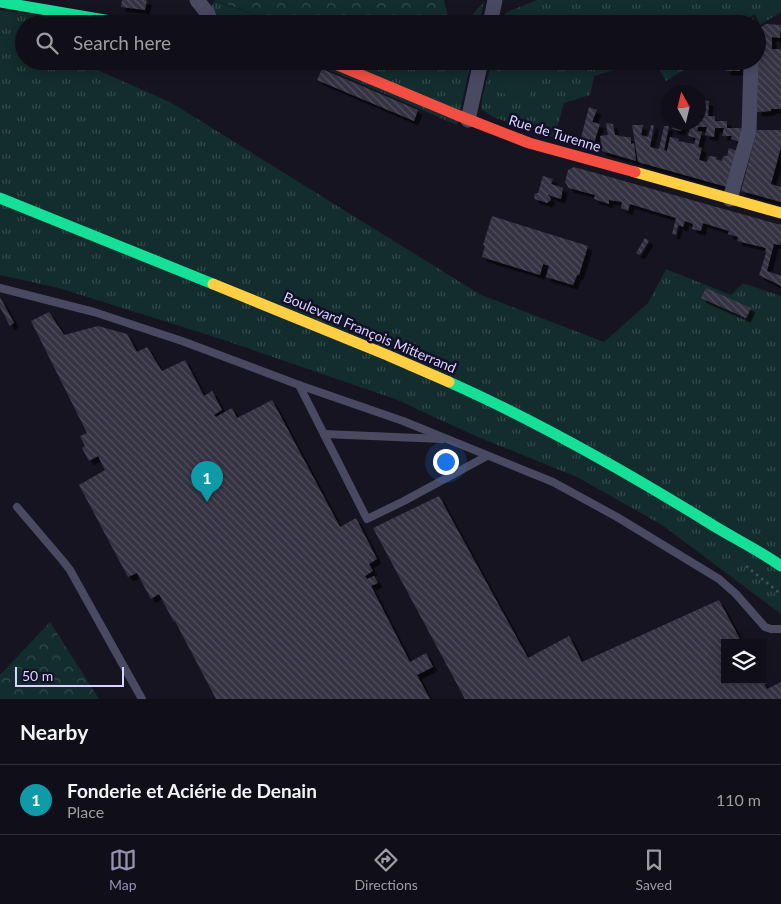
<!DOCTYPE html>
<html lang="en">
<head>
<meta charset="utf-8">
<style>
	:root { --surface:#100f19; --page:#1e1d26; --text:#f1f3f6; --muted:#9c9ca2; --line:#302f38; --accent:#9591b1 }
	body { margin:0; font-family:Lato,sans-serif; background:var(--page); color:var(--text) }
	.controls { position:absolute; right:15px; bottom:15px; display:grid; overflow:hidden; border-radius:0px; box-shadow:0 2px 12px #0003 }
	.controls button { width:45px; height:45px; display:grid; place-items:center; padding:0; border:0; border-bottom:1px solid var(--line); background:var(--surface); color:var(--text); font:25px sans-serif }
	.compass { position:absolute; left:661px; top:85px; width:45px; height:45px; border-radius:50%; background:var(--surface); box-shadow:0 2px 12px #0003; rotate:352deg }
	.scale { position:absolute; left:15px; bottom:12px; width:109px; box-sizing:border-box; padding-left:5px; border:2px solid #d9d4ff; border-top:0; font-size:14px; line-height:18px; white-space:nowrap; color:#d9d4ff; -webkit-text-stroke:4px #130f26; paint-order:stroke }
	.you { position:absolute; left:445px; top:461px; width:18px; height:18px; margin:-12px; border:4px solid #fff; border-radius:50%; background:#1a73e8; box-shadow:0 0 0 8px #1a73e833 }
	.badge { display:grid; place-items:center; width:32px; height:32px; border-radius:50%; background:var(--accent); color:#fff; font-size:16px; font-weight:700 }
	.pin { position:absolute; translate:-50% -41px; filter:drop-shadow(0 1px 2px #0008) }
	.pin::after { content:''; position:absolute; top:26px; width:18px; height:15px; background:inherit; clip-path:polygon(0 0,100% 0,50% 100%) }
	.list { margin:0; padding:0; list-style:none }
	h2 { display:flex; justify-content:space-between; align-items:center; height:65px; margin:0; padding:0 20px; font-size:21px }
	h2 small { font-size:16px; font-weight:400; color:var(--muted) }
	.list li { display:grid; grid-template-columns:32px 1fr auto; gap:15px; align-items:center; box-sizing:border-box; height:70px; padding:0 20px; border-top:1px solid var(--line) }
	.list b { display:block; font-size:19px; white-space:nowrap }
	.list p { margin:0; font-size:16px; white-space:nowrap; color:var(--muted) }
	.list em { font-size:16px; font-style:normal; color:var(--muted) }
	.icon { flex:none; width:28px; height:28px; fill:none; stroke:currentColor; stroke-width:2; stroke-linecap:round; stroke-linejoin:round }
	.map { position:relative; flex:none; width:781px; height:699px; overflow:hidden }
	.search { position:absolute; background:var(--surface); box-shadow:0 2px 12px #0003; left:15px; right:15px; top:15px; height:55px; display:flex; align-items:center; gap:12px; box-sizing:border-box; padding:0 18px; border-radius:28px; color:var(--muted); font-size:19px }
	.sheet { height:135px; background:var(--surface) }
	nav { display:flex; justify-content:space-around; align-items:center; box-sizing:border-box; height:70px; border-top:1px solid var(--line); background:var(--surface); font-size:14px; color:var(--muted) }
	nav a { display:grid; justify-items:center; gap:2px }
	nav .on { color:var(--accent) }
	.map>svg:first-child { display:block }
	.grass { fill:url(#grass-tufts) }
	.forest { fill:url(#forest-crowns) }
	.pitch { fill:#132c2d }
	.building { fill:url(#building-back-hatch); filter:url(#shadow) }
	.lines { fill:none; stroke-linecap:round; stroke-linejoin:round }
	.path { stroke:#44505f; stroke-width:2.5; stroke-dasharray:2.5 4; stroke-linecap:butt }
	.lane { stroke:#4a4962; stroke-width:8 }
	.street { stroke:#4a4962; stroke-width:15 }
	.fast { stroke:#16e098; stroke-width:11 }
	.slow { stroke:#ffcf43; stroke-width:11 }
	.jam { stroke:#f24e42; stroke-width:11 }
	.labels { text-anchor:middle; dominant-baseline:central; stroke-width:5; stroke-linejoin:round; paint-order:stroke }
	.street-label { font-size:14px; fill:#d9d4ff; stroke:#130f26 }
</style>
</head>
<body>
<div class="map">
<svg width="781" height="699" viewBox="0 0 781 699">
	<defs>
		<pattern id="grass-tufts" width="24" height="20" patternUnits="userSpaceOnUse" patternTransform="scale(1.25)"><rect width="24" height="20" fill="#132c2d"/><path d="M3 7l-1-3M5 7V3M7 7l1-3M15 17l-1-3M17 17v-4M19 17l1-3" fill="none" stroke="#354a4c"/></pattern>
		<pattern id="forest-crowns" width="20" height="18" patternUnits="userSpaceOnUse" patternTransform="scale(1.25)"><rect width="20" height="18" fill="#132c2d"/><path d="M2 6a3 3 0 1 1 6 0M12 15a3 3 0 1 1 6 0" fill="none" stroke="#354a4c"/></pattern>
		<pattern id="building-back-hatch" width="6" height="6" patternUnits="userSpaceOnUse" patternTransform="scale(1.25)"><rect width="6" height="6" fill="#343243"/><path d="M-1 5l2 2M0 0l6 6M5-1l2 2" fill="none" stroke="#514f5f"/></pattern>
		<filter id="shadow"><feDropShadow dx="4.5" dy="4.5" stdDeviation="0" flood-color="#0009"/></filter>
	</defs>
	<rect width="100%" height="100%" fill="#161421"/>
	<g class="grass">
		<polygon points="537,0 781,0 781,12 760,25 755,14 738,24 502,24 505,13"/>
		<polygon points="214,1 284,24 202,24"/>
		<polygon points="484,1 479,24 465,24"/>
		<polygon points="0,10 43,16 43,24 24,24 24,61 77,61 170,102 481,295 604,342 648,303 666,269 731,295 743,283 781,296 781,614 662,525 577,477 478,437 395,399 221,339 59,288 0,275"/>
		<polygon points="306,61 429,61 434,62 435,61 471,61 457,125 311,62"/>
		<polygon points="492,61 642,61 594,76 590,95 564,103 554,138 493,117 481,109 482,98"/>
		<polygon points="654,61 699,61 666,81"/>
	</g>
	<g class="forest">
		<polygon points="213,0 444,0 450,24 284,24"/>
		<polygon points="50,622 99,699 0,699 0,675"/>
	</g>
	<polygon class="pitch" points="503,61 538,61 529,99 497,92"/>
	<g class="building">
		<polygon points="122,0 147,0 145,10 121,7"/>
		<polygon points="753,18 756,24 744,24"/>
		<polygon points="766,24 781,25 780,38 772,37 772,49 781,49 781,109 771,109 771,111 757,112 758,29"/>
		<polygon points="726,61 741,61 740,71 726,71"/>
		<polygon points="322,69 418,110 414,121 317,80"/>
		<polygon points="698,100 709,101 708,116 715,116 715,121 727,121 727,128 744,128 740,142 731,139 732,136 722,136 724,128 715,128 714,137 705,135 707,127 698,127 697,131 702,132 698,147 702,148 699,160 707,162 709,156 717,157 716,159 722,161 723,156 727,156 729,148 737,151 727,187 638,162 632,125 643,125 641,135 648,137 651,125 654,125 650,147 659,149 664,126 669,126 664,150 667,151 670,137 679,139 678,141 694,144 696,138 688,136 690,127 682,126 681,131 672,129 673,126 677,126 677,122 698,122"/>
		<polygon points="589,107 597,110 592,122 600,124 592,149 579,145"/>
		<polygon points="606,123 613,124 615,135 625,137 631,137 631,144 634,143 636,161 602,151 600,136 608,135"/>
		<polygon points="757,130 781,130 781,147 771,184 781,187 781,202 741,191"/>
		<polygon points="574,167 781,225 781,245 774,244 767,271 781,276 781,286 759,275 766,253 765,252 766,248 737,241 738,237 728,234 729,231 703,223 701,231 692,229 693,224 685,221 683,227 678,225 676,235 672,234 676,218 630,204 628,211 621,208 622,202 609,200 609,204 594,199 595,195 569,188 565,182 568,170"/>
		<polygon points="543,176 553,179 551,184 563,188 561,199 548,195 548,196 550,197 551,200 547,203 535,199 534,195 536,193 538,193"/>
		<polygon points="492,216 588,246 579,275 577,275 573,285 546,277 549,266 543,264 540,275 482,257 485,246 483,245"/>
		<polygon points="645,238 649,241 640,255 636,253"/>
		<polygon points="706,288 751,308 746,318 701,298"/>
		<polygon points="0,297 14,323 10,326 0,307"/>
		<polygon points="49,312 64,335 98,326 127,334 137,352 147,347 162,371 185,360 204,396 212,391 222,410 214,415 216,417 232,408 237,418 272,400 340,527 356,518 377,559 369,564 373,571 365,576 367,579 374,576 378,583 371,586 410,662 426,653 433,667 417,675 430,699 216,699 175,621 174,622 159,594 151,599 137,573 128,577 79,485 105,470 98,456 89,461 82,448 85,446 80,436 87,433 31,321"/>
		<polygon points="439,496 528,658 569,636 582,662 719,600 742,643 725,643 725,680 762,680 767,689 781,682 781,699 465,699 373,528"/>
	</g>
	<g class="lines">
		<polyline class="path" points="746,566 781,594"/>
		<g class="lane">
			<polyline points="0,288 94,312 182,341 299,385 403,421 553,482 617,517 719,579 736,594 765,627 771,629 781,629"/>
			<polyline points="299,385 367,519 404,501 487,456"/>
			<polyline points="324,434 442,439"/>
			<polyline points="17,507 63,561 70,570 142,699"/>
		</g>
		<g class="street">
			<polyline points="197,0 208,14 211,24"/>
			<polyline points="490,24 495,0"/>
			<polyline points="468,120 481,61"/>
			<polyline points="730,199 749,131 751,61"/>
		</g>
		<g class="fast">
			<polyline points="0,2 128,24"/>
			<polyline points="0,198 213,284"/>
			<path d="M449,382C539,422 623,470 706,521C731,537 757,549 781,566"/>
		</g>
		<g class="slow">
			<polyline points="635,172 781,213"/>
			<polyline points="213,284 387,355 449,382"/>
		</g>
		<polyline class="jam" points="328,61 457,115 529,143 635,172"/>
	</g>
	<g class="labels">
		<g class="street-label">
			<text transform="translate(555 133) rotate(17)">Rue de Turenne</text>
			<text transform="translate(370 332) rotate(23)">Boulevard François Mitterrand</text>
		</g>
	</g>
</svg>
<div class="controls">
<button><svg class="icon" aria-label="layers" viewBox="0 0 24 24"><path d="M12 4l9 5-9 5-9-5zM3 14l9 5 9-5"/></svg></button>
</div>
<svg class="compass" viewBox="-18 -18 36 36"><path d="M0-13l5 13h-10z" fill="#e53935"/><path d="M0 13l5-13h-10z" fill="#9c9ca2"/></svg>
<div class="scale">50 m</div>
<div class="you"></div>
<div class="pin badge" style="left:207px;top:502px;background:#0f9aa8">1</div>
<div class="search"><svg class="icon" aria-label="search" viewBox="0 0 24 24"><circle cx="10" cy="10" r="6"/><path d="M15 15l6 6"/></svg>Search here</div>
</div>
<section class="sheet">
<h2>Nearby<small></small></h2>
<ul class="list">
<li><span class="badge" style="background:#0f9aa8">1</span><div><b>Fonderie et Aciérie de Denain</b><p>Place</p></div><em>110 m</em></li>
</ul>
</section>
<nav>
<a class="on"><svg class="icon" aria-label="map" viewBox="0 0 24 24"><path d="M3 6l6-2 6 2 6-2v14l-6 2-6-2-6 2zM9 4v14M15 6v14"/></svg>Map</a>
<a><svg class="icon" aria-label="directions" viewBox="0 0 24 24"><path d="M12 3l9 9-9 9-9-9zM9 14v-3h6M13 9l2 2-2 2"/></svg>Directions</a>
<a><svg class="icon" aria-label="saved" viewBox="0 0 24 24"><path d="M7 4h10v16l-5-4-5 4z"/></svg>Saved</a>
</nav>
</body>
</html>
